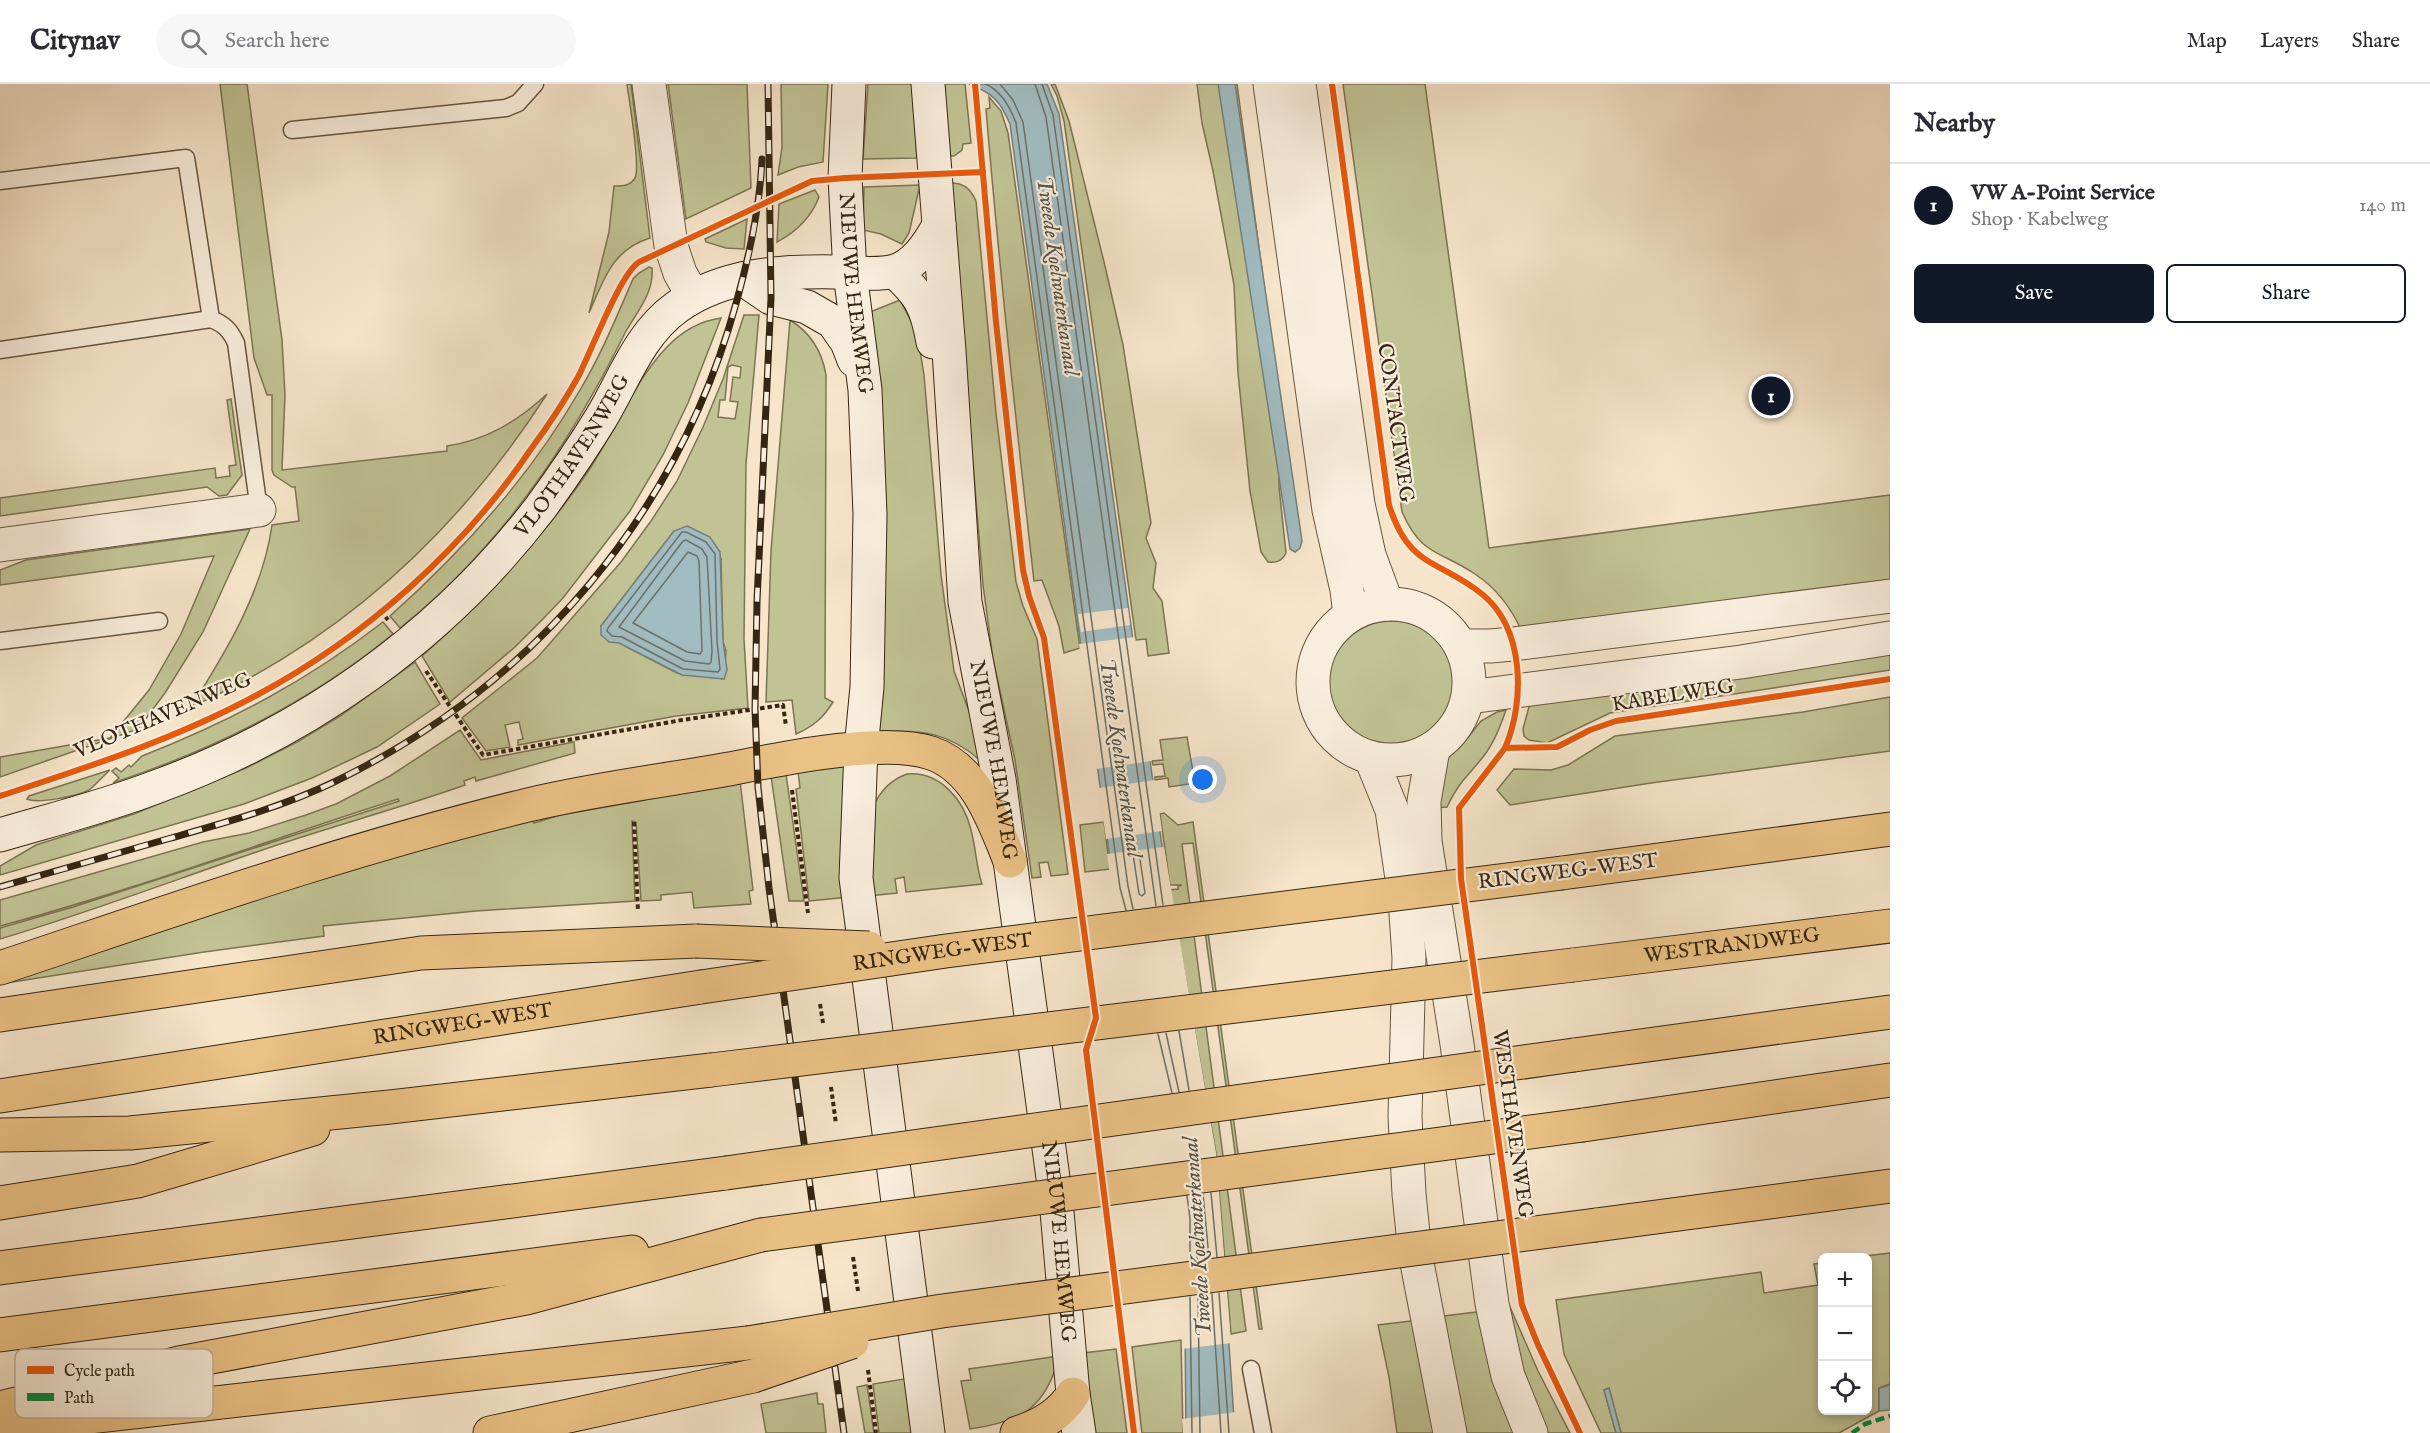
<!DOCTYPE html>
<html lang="en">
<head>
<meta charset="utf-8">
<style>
	:root { --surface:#fff; --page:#f7f7f7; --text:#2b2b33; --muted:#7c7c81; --line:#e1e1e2; --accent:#111827 }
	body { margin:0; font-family:"IM FELL English",serif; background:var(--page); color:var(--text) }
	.controls { position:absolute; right:18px; bottom:18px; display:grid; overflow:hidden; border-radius:9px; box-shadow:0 3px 9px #0003 }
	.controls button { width:54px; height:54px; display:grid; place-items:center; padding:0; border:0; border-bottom:2px solid var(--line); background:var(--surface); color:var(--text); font:30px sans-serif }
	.you { position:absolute; left:1203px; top:696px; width:21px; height:21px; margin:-15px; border:4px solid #fff; border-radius:50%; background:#1a73e8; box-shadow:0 0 0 9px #1a73e833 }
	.badge { display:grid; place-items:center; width:39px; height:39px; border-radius:50%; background:var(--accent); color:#fff; font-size:20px; font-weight:700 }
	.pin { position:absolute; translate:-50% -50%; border:3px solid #fff; box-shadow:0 2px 6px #0006 }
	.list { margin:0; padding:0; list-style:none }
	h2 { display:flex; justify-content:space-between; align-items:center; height:78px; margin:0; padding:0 24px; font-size:26px }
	h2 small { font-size:20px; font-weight:400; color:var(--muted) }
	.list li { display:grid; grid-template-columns:39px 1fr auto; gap:18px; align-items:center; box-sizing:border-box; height:84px; padding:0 24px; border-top:2px solid var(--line) }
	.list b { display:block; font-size:22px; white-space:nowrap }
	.list p { margin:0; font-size:20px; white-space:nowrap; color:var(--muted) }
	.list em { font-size:20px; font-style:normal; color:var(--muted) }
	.actions { display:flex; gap:12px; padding:18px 24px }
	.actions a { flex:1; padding:14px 0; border:2px solid var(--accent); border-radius:9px; text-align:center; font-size:21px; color:var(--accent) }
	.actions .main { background:var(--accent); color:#fff }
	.icon { flex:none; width:33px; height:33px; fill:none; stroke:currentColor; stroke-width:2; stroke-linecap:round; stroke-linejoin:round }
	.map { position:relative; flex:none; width:1890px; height:1349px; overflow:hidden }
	header { display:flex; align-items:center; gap:36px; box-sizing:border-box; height:84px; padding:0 30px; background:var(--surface); border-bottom:2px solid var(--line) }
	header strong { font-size:28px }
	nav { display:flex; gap:33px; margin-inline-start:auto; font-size:21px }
	.search { width:420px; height:54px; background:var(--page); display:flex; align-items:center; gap:15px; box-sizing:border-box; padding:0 21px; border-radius:33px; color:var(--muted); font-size:22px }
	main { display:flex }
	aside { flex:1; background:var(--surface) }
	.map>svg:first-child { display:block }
	.green { fill:#c1c394; stroke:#7c7452; stroke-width:1.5; fill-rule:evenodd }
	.water { fill:#a1bcc1; stroke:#76807b; stroke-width:1.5 }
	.pier { fill:#f6e5ca }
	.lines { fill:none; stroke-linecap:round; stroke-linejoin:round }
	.shore { stroke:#6c7169; stroke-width:1.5 }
	.service-casing { stroke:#66563f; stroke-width:19 }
	.minor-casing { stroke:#66563f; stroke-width:35 }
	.tertiary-casing { stroke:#66563f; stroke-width:35 }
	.secondary-casing { stroke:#362611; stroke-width:35 }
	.motorway-casing { stroke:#362611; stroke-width:35 }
	.path { stroke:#362611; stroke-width:4; stroke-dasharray:4.5 3; stroke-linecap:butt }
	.service { stroke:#f9eedd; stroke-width:16 }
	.minor { stroke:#f9eedd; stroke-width:33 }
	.tertiary { stroke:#f9eedd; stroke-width:33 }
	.secondary { stroke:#f9eedd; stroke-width:33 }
	.motorway { stroke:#ebc285; stroke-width:33 }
	.rail-casing { stroke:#362611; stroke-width:7 }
	.rail { stroke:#f9eedd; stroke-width:4.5; stroke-dasharray:14; stroke-linecap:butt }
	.motorway-bridge-casing { stroke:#362611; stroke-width:35; stroke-linecap:butt }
	.motorway-bridge { stroke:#ebc285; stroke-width:33 }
	.quiet { stroke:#00873e; stroke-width:4.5; stroke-dasharray:9 4.5; stroke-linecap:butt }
	.cycleway-casing { stroke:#f9eedd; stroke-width:10 }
	.cycleway { stroke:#e8590c; stroke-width:6 }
	.labels { text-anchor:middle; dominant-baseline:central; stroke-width:4.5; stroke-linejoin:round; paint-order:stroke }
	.street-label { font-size:21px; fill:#362611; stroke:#f9eedd }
	.water-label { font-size:22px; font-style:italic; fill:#565346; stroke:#f9eedd }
	.key { fill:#f9eedd; stroke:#beb2a0; stroke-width:1.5 }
	.key-label { font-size:16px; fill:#362611 }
</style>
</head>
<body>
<header>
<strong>Citynav</strong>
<div class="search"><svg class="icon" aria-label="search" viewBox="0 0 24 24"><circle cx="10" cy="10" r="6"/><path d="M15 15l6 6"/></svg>Search here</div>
<nav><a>Map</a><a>Layers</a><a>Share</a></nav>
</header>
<main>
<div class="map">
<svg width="1890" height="1349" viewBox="0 0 1890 1349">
	<rect width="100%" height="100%" fill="#f6e5ca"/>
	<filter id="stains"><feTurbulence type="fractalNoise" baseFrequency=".00333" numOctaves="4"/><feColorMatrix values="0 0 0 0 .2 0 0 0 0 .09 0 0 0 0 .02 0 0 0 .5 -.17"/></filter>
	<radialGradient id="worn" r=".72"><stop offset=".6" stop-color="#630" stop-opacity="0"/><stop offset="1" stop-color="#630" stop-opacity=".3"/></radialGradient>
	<g class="green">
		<path d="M220,0H247L282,256L285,311L282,386L447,367V362C487,356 518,337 547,310C458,448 342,556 191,623C226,568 263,507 272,441L299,437L295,403H292L274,391L272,386V311H267L254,274Z"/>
		<path d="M627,0H631L650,154C612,166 604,195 589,229L609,148L614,102C623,102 630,102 635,94C641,83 629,16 627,0Z"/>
		<polygon points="668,0 747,0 751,104 686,135"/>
		<polygon points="781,0 828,0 823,78 798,83 778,91 782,63"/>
		<polygon points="868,0 912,0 917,74 863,75"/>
		<polygon points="940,0 965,0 971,59 963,60 962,66 954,72 946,72"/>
		<polygon points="1051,0 1055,0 1069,37 1105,182 1123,261 1151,439 1146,454 1156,479 1153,504 1162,517 1169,569 1148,572 1146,555 1136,556 1064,37 1057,12"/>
		<path d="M1197,0H1237L1278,305L1279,403L1286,469C1282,477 1277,479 1268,478L1261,468L1250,407L1238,289L1234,201L1213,87L1202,39Z"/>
		<path d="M1343,0H1425L1489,464L1890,411V503L1522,548C1512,525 1496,504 1475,490C1440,466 1422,473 1402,428Z"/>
		<path d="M989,13L1001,27L1008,49L1080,564L1064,569L1059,542L1042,496L1034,497C1016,339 999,182 986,25L990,24Z"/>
		<path d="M950,99C964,99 970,104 976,117L996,329L1016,498L1023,522L1037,555L1068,790L1051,792L1048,778L1039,779L1041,793L1032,794L1015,676L993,575L983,501Z"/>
		<polygon points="920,101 909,149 902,160 881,150 863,146 864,103"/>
		<path d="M815,106L819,113C811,134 796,148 777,158L779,120Z"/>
		<polygon points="747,135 744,165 726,164 706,158 705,155"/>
		<path d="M649,183L652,184C654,210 637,227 625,249C569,362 499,465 400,544L390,532C464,466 530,393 580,306C601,271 617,232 633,195L639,189Z"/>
		<path d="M900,216L917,249L924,291L941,491L954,587L985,670L981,677C950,649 921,645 881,648L878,645L865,230Z"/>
		<path d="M744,231H759L746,380L744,555L748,624L676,632L518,661V656L523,655L519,638L505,641L510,663L486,667L462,634L537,574L621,478L651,437L677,397L703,343L723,295ZM732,281L741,283L740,294L733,293L730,317L738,318L735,335L718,333L720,316H725L728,283ZM674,447C699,451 713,447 721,475L723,557L726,567L724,595L677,589L627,563L601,542Z"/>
		<path d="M721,234L688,319L663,371L630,427L563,514L543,535L515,563L450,618L422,572C486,515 543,455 591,383C616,344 634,298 666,264C681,248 699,237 721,234Z"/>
		<path d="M790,236C811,249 822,267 826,291L825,614L833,618C823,634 814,642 796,650L792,616L766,618L771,467Z"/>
		<polygon points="231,315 242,391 227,411 219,412 207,403 0,432 0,414 215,384 216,394 230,392 229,382 236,381 227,316"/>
		<polygon points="250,445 203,548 165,609 138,645 0,693 0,673 110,654 149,606 181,550 214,472 0,501 0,486 26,476"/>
		<circle cx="1392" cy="601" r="64"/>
		<path d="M383,538L393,550C310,618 215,665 113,699L119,694L112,687L116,684L121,688L129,681L131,683L142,672C231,637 307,597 383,538Z"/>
		<polygon points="1890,564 1890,586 1610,629 1547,659 1529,656 1524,652 1523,645 1530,619"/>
		<polygon points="415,578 440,620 377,663 312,694 244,720 0,791 0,782 36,761 134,730 246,684 297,658 340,632"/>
		<polygon points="1890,613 1890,667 1651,699 1510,721 1497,706 1514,685 1551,686 1568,681 1615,652 1803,628"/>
		<path d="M1506,626C1500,643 1494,659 1483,673C1467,693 1458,699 1447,723L1434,724L1445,676L1461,662L1481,637L1497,628Z"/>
		<path d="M460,646L481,676L574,658L575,669L476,697L475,693L464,697L465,701C403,723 340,740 277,761C185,792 94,827 0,855V844L73,823L399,717L398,715C266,757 134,806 0,842V816L203,758L249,749L306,731L336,720L390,692Z"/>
		<polygon points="1187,653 1195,699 1169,703 1168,694 1155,696 1155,693 1165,692 1163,680 1153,681 1152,677 1163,676 1160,656"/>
		<polygon points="844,681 850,813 809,817 796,705 800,704 798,688"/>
		<path d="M110,686C103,692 96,701 89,706C78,712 38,720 27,715L29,712Z"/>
		<polygon points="786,690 804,817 789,817 771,692"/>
		<path d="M907,690C940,687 964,716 971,746C976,764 976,782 982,800L906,808L904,793L895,795L897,809L869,812L873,723C880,707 890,696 907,690Z"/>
		<polygon points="740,697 753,806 749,807 751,820 694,824 692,808 661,811 661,816 641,817 636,738 632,737 635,817 476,827 323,842 324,852 204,868 0,900 0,898 285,802 532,734 534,739 560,731 645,716 654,710"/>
		<polygon points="1164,729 1178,741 1193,738 1262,1245 1259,1245 1193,759 1182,760 1246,1247 1231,1250 1216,1069 1170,806 1178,805 1178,802 1182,801 1170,801 1160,730"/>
		<polygon points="1104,738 1110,785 1085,788 1080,741"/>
		<polygon points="1890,1169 1890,1300 1879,1304 1879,1327 1839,1349 1621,1349 1609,1304 1604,1306 1616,1349 1601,1349 1564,1270 1556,1216 1761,1188 1764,1209 1818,1201 1814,1180 1822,1179 1822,1326 1868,1326 1868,1174 1857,1173"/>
		<polygon points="1510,1223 1538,1287 1570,1349 1541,1349 1501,1224"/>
		<polygon points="1484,1227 1520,1349 1467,1349 1436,1233"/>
		<polygon points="1419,1236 1434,1349 1397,1349 1389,1293 1378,1241"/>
		<polygon points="1181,1256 1183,1349 1142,1349 1132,1263"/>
		<polygon points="1116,1265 1127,1349 1092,1349 1083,1269"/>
		<path d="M1059,1272C1046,1325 1020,1338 970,1345L961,1297L971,1296L969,1285Z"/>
		<polygon points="910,1294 917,1349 879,1349 873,1300"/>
		<polygon points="867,1301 874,1349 865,1349 857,1303"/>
		<polygon points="817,1309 818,1320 823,1320 826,1349 766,1349 761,1320"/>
	</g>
	<g class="water">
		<path d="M969,0H1047L1059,30L1226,1217L1235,1349H1186L1184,1135L1164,998L1114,805L1010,40C1000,16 992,9 969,0Z"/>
		<polygon points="1218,0 1235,0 1302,457 1300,464 1295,468 1290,465 1289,458"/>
		<polygon points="687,442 710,453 720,468 723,557 727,586 724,595 682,591 619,559 609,558 601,551 601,542 674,447"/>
		<polygon points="1890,1301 1890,1326 1879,1327 1879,1304"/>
		<polygon points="1609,1304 1621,1349 1616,1349 1604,1306"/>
	</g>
	<g class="pier">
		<polygon points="1128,524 1130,541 1081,548 1078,530"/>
		<polygon points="1135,553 1152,677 1096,685 1079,560"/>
		<polygon points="1155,696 1162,747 1106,755 1099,704"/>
		<polygon points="1164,763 1216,1069 1231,1259 1182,1265 1181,1135 1173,1075 1161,999 1112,806 1107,770"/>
		<polygon points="1236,1328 1238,1349 1183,1349 1182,1335"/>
	</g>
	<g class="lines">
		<g class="shore">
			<path d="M985,0C1001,6 1010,23 1016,39L1120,804L1126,826"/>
			<polyline points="1000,0 1013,16 1023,38 1128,802 1133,825"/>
			<polyline points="1035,0 1046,33 1156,822"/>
			<polyline points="1042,0 1053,31 1163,821"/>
			<polygon points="682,448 686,448 706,458 715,470 717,557 720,585 718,588 683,585 622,553 612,552 607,547 608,544"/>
			<polygon points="686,456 702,465 707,473 712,567 711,578 709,580 685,577 619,543 683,457"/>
			<polygon points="688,468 697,472 699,477 702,567 700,570 687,568 633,539"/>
			<polygon points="1136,767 1139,769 1145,809 1142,812 1139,810 1133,770"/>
			<polyline points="1179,947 1189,1006"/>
			<polyline points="1166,949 1179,1008"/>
			<polyline points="1158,950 1172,1009"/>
			<polyline points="1211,1109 1217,1173"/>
			<polyline points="1203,1110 1209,1174"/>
			<polyline points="1194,1111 1197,1134 1197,1175"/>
			<polyline points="1187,1112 1190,1134 1190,1176"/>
			<polyline points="1219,1209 1229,1349"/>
			<polyline points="1212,1210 1221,1349"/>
			<polyline points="1198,1212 1200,1349"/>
			<polyline points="1190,1213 1192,1349"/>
		</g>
		<defs>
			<g id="service">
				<polyline points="292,46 506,24 518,19 535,0"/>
				<polyline points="0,97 186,74 211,235"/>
				<path d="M0,266L211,235C224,240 230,246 236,259L259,426"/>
				<polyline points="0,557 159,537"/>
				<polyline points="1251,1285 1263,1349"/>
			</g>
			<g id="minor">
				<polyline points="649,0 671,162 680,189 693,212"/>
				<polyline points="0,461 259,426"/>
			</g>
			<g id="tertiary">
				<polyline points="1270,0 1329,426 1347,506 1350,531"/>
				<polyline points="1299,0 1358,420 1369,471 1387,520"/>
				<circle cx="1391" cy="598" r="78"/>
				<polyline points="1461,562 1490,562 1513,560 1890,512"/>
				<polyline points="1469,613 1741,578 1890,554"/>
				<polyline points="1433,665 1424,717 1425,757 1457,960 1492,1220 1508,1292 1531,1349"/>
				<polyline points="1371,674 1392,726 1405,815 1409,874 1405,1033 1409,1110 1415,1169 1450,1349"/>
			</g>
			<g id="secondary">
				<path id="s1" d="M849,0L845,94L850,189L865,306L870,430L867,603L861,665L856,794L928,1349"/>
				<path id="s2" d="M928,0L949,267L965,518L999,695L1056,1116L1073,1310L1079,1349"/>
				<path d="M895,188C921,211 927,224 933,258"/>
				<polyline points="743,195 771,214 807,223 833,238 847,258 854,276"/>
				<path id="s3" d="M0,751C51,736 103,723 153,704C306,649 442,553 541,423C562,394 582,365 601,334C624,296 639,250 677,223C723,190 781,187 836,188C850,189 882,191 895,187C915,181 930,158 939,141"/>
			</g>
			<g id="motorway">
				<polyline points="1562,789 1890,745"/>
				<path id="s4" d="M1573,881L1890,842"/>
				<path d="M0,884C174,826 349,764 528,721C594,705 662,697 729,685C781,675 883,653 931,669C976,684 994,737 1010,777"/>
				<polyline points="0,931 421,869 696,857"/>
				<polyline points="1574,971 1890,928"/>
				<path id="s5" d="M0,1012L701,903"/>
				<polyline points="1583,1041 1890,996"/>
				<polyline points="0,1051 130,1049 390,1023 711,986"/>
				<polyline points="0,1119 138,1097 313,1045"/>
				<polyline points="1596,1141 1890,1102"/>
				<polyline points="0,1184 726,1089"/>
				<polyline points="0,1251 632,1168"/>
				<polyline points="0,1324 179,1279 526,1214 761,1151"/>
				<polyline points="0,1343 748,1259"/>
				<polyline points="490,1349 753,1292"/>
				<path d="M1017,1349C1040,1342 1060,1331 1073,1310"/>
			</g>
		</defs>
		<use href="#service" class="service-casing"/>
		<use href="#minor" class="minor-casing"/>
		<use href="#tertiary" class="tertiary-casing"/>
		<use href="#secondary" class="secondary-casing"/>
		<use href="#motorway" class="motorway-casing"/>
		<g class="path">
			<polyline points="381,527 388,536"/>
			<polyline points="426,587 483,671 682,636 783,621 786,642"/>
			<polyline points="792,706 808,829"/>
			<polyline points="634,738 638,827"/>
			<polyline points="820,920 823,939"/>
			<polyline points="831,1003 836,1040"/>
			<polyline points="853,1173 858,1207"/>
			<polyline points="868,1286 876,1349"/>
		</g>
		<use href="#service" class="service"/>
		<use href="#minor" class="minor"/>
		<use href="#tertiary" class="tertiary"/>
		<use href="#secondary" class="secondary"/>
		<use href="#motorway" class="motorway"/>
		<defs>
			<g id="rail">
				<polyline points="768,0 771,214 757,517 755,625 758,703 769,804 844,1349"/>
				<path d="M0,803C57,787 114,770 171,754C227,738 282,723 334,698C533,602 679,430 737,216C750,169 760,123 762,75"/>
			</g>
		</defs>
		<use href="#rail" class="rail-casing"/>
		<use href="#rail" class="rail"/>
		<defs>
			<g id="motorway-bridge">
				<polyline points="696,857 869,864"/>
				<path id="s6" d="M701,903L946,867L1562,789"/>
				<polyline points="711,986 1573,881"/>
				<polyline points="726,1089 1574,971"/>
				<polyline points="761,1151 1583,1041"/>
				<polyline points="748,1259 942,1227 1596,1141"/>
				<polyline points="753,1292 852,1258"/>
			</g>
		</defs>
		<use href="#motorway-bridge" class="motorway-bridge-casing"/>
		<use href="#motorway-bridge" class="motorway-bridge"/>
		<polyline class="quiet" points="1852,1349 1865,1340 1890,1332"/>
		<defs>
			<g id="cycleway">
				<polyline points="975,0 996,238 1023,486 1029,512 1044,554 1096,934 1086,966 1134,1349"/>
				<path d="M1332,0L1389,421C1409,485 1439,475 1482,510C1525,545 1525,618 1505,664"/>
				<path d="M0,712C88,683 176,655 257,611C364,554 463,466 531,365C548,342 564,318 578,293C591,268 620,190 639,178L812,97L845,94L983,88"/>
				<polyline points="1580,1349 1538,1261 1522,1221 1461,795 1459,724 1505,664 1557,663 1590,646 1616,637 1890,595"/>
			</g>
		</defs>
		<use href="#cycleway" class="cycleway-casing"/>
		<use href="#cycleway" class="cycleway"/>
	</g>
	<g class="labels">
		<g class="street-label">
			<text stroke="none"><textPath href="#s1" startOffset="210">NIEUWE HEMWEG</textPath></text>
			<text transform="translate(1395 339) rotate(82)">CONTACTWEG</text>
			<text stroke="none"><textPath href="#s3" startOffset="706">VLOTHAVENWEG</textPath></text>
			<text transform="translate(1673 612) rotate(-9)">KABELWEG</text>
			<text transform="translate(163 632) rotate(-23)">VLOTHAVENWEG</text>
			<text stroke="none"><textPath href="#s2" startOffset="680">NIEUWE HEMWEG</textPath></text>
			<text transform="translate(1568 788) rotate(-7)">RINGWEG-WEST</text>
			<text stroke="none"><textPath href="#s4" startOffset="160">WESTRANDWEG</textPath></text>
			<text stroke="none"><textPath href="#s6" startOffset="244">RINGWEG-WEST</textPath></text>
			<text stroke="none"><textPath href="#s5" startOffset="468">RINGWEG-WEST</textPath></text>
			<text transform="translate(1512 1040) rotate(82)">WESTHAVENWEG</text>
			<text stroke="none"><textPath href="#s2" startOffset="1166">NIEUWE HEMWEG</textPath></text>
		</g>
		<g class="water-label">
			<text transform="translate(1057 192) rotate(82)">Tweede Koelwaterkanaal</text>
			<text transform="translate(1120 674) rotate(82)">Tweede Koelwaterkanaal</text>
			<text transform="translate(1198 1153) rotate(-94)">Tweede Koelwaterkanaal</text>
		</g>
	</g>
	<rect x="15" y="1265" width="198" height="69" rx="9" class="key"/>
	<rect x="27" y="1282" width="27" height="8" fill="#e8590c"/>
	<rect x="27" y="1309" width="27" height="8" fill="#00873e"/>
	<g class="key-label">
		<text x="64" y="1292">Cycle path</text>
		<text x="64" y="1319">Path</text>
	</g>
	<rect width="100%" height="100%" filter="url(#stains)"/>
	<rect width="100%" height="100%" fill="url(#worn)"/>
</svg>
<div class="controls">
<button>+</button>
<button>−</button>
<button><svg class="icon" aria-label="locate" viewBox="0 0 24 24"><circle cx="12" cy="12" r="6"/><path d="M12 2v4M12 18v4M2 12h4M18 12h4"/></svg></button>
</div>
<div class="you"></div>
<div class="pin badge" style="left:1771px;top:312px">1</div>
</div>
<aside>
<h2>Nearby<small></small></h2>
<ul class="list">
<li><span class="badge">1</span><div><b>VW A-Point Service</b><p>Shop · Kabelweg</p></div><em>140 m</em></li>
</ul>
<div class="actions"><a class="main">Save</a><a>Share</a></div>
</aside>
</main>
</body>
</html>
